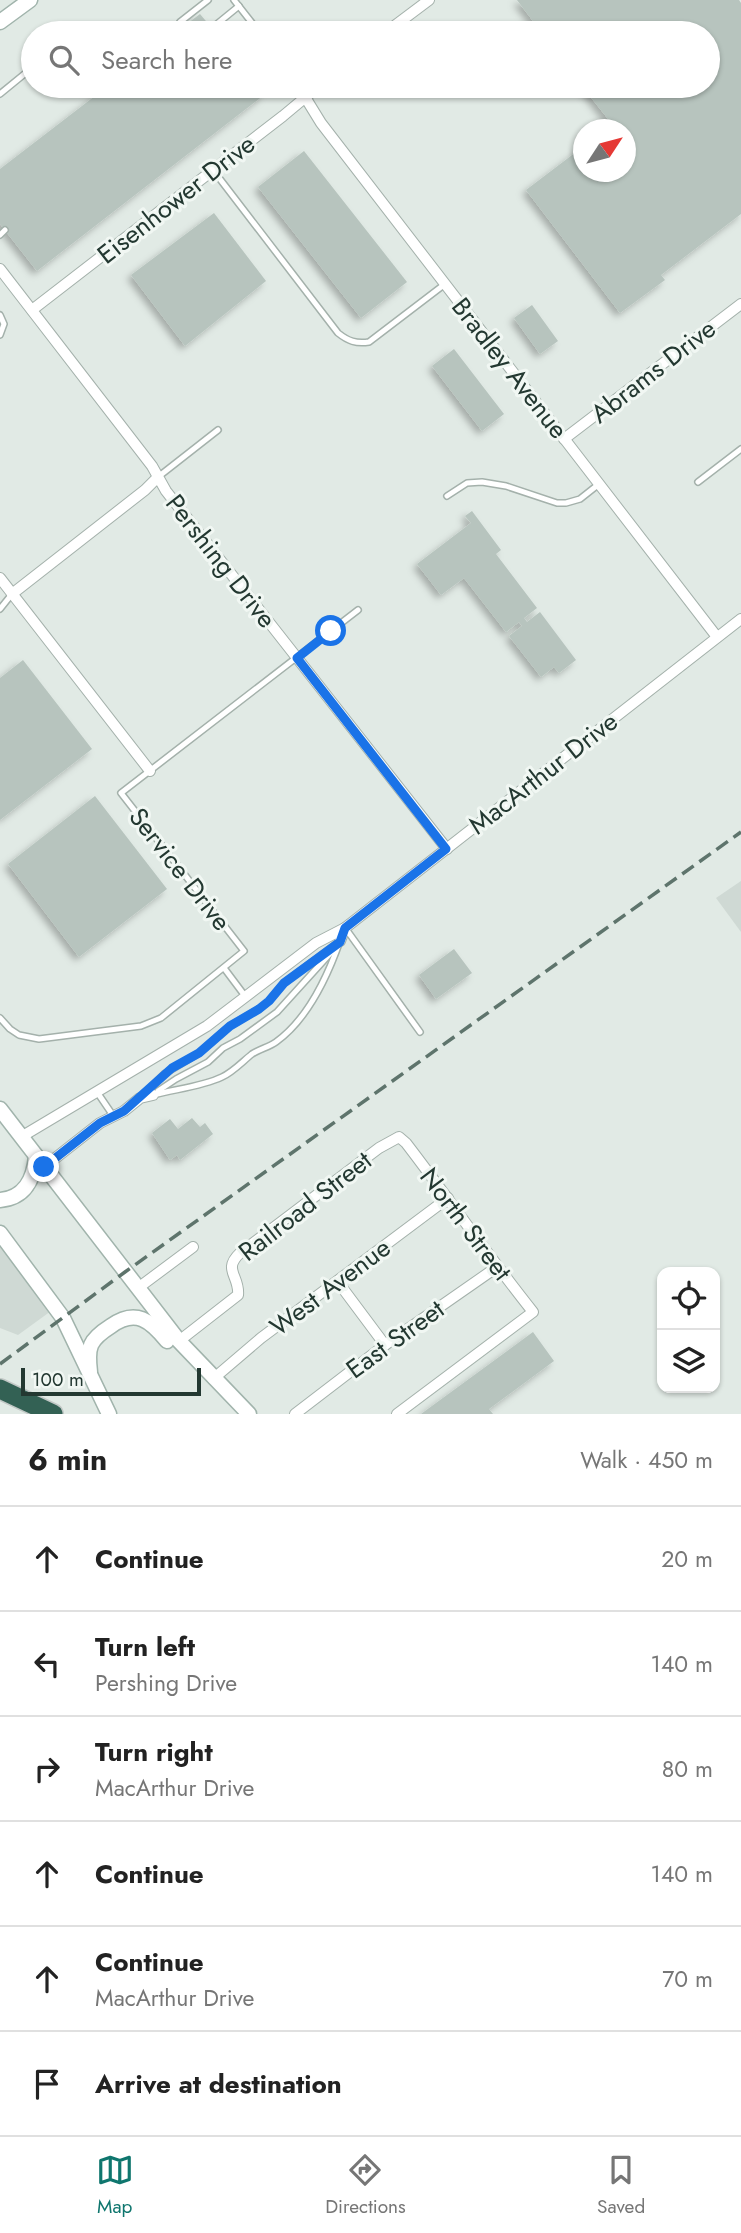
<!DOCTYPE html>
<html lang="en">
<head>
<meta charset="utf-8">
<style>
	:root { --surface:#fff; --page:#f2f2f2; --text:#222; --muted:#767676; --line:#e0e0e0; --accent:#0f766e }
	body { margin:0; font-family:Jost,sans-serif; background:var(--page); color:var(--text) }
	.controls { position:absolute; right:21px; bottom:21px; display:grid; overflow:hidden; border-radius:14px; box-shadow:0 2px 5px #0004 }
	.controls button { width:63px; height:63px; display:grid; place-items:center; padding:0; border:0; border-bottom:2px solid var(--line); background:var(--surface); color:var(--text); font:35px sans-serif }
	.compass { position:absolute; left:573px; top:119px; width:63px; height:63px; border-radius:50%; background:var(--surface); box-shadow:0 2px 5px #0004; rotate:54deg }
	.scale { position:absolute; left:21px; bottom:18px; width:180px; box-sizing:border-box; padding-left:7px; border:4px solid #233831; border-top:0; font-size:19px; line-height:24px; white-space:nowrap; color:#233831; -webkit-text-stroke:5px #f1f7f3; paint-order:stroke }
	.stop { position:absolute; width:21px; height:21px; margin:-16px; border:5px solid #1a73e8; border-radius:50%; background:#fff }
	.stop.end { background:#1a73e8; border-color:#fff; box-shadow:0 2px 7px #0008 }
	.list { margin:0; padding:0; list-style:none }
	h2 { display:flex; justify-content:space-between; align-items:center; height:91px; margin:0; padding:0 28px; font-size:30px }
	h2 small { font-size:23px; font-weight:400; color:var(--muted) }
	.list li { display:grid; grid-template-columns:46px 1fr auto; gap:21px; align-items:center; box-sizing:border-box; height:105px; padding:0 28px; border-top:2px solid var(--line) }
	.list b { display:block; font-size:26px; white-space:nowrap }
	.list p { margin:0; font-size:23px; white-space:nowrap; color:var(--muted) }
	.list em { font-size:23px; font-style:normal; color:var(--muted) }
	.icon { flex:none; width:38px; height:38px; fill:none; stroke:currentColor; stroke-width:2; stroke-linecap:round; stroke-linejoin:round }
	.map { position:relative; flex:none; width:741px; height:1414px; overflow:hidden }
	.search { position:absolute; background:var(--surface); box-shadow:0 2px 5px #0004; left:21px; right:21px; top:21px; height:77px; display:flex; align-items:center; gap:18px; box-sizing:border-box; padding:0 24px; border-radius:38px; color:var(--muted); font-size:26px }
	.sheet { height:721px; background:var(--surface) }
	nav { display:flex; justify-content:space-around; align-items:center; box-sizing:border-box; height:98px; border-top:2px solid var(--line); background:var(--surface); font-size:19px; color:var(--muted) }
	nav a { display:grid; justify-items:center; gap:4px }
	nav .on { color:var(--accent) }
	.map>svg:first-child { display:block }
	.built { fill:#cfd9d4 }
	.building { fill:#b7c4be; filter:url(#shadow) }
	.lines { fill:none; stroke-linecap:round; stroke-linejoin:round }
	.service-casing { stroke:#a4b1ab; stroke-width:8 }
	.minor-casing { stroke:#a4b1ab; stroke-width:12 }
	.secondary-casing { stroke:#a1b4ac; stroke-width:17 }
	.motorway-casing { stroke:#c1c7c5; stroke-width:22 }
	.service { stroke:#fff; stroke-width:5 }
	.minor { stroke:#fff; stroke-width:10 }
	.secondary { stroke:#fff; stroke-width:14 }
	.motorway { stroke:#336154; stroke-width:19 }
	.rail { stroke:#5e746c; stroke-width:3.5; stroke-dasharray:14 7; stroke-linecap:butt }
	.route { stroke:#1a73e8; stroke-width:9 }
	.labels { text-anchor:middle; dominant-baseline:central; stroke-width:6; stroke-linejoin:round; paint-order:stroke }
	.street-label { font-size:26px; fill:#233831; stroke:#f1f7f3 }
</style>
</head>
<body>
<div class="map">
<svg width="741" height="1414" viewBox="0 0 741 1414">
	<defs>
		<filter id="shadow"><feDropShadow dx="-4" dy="4" stdDeviation="3.5" flood-color="#0004"/></filter>
	</defs>
	<rect width="100%" height="100%" fill="#e1eae5"/>
	<g class="built">
		<polygon points="741,881 741,932 716,898"/>
		<polygon points="0,1243 51,1311 18,1335 0,1328"/>
	</g>
	<g class="building">
		<polygon points="517,0 739,0 741,3 741,214 661,275 665,280 620,313 526,190 584,146 584,172 626,172 626,130 605,130 612,124 582,86 708,86 708,33 542,33"/>
		<polygon points="200,14 216,33 175,33"/>
		<polygon points="108,86 257,86 264,95 37,271 0,224 0,169"/>
		<polygon points="304,151 407,282 361,318 258,187"/>
		<polygon points="214,213 266,281 185,346 131,275"/>
		<polygon points="532,305 558,341 540,354 514,318"/>
		<polygon points="454,349 504,414 482,431 432,366"/>
		<polygon points="472,511 501,550 496,554 537,608 524,618 527,622 540,612 576,660 559,673 554,667 541,677 509,636 522,626 519,622 506,632 464,578 441,595 417,564 471,523 465,516"/>
		<polygon points="23,660 92,749 0,820 0,678"/>
		<polygon points="95,796 167,889 79,957 8,864"/>
		<polygon points="454,949 472,973 436,999 419,975"/>
		<polygon points="192,1118 200,1127 205,1123 213,1134 180,1160 177,1155 170,1160 152,1133 170,1119 178,1129"/>
		<polygon points="533,1332 554,1361 489,1409 493,1414 421,1414"/>
	</g>
	<g class="lines">
		<defs>
			<g id="service">
				<polyline points="234,0 260,33"/>
				<polyline points="180,22 208,0"/>
				<polyline points="212,28 239,6"/>
				<polyline points="297,86 305,97"/>
				<polyline points="0,94 33,67"/>
				<path d="M213,170L338,333C348,341 356,344 369,342L445,284"/>
				<polyline points="0,235 5,230"/>
				<polyline points="0,315 4,324 0,335"/>
				<polyline points="158,477 218,430"/>
				<polyline points="698,482 741,449"/>
				<polyline points="447,496 467,483 482,482 506,486 557,503 566,503 580,499 599,484"/>
				<polyline points="0,609 12,594"/>
				<polyline points="346,929 420,1032"/>
				<polyline points="224,968 245,996"/>
				<polyline points="0,1018 10,1029 19,1035 39,1039 141,1026 161,1018 244,951 121,793 358,610"/>
				<polyline points="158,1091 176,1079 208,1062 223,1048 240,1039 277,1012 336,947"/>
				<polyline points="97,1092 114,1117"/>
				<path d="M153,1095C175,1089 201,1087 222,1077C233,1072 242,1062 252,1054C260,1049 269,1047 276,1042C308,1019 327,978 340,941"/>
				<polyline points="142,1096 164,1074 199,1053 230,1026 259,1009 269,1001 284,983 340,941"/>
			</g>
			<g id="minor">
				<polyline points="385,33 429,0"/>
				<polyline points="305,97 321,123 717,637"/>
				<polyline points="0,269 152,466 166,491 447,849"/>
				<polyline points="32,310 283,116 319,86"/>
				<polyline points="564,439 741,304"/>
				<polyline points="0,578 150,771"/>
				<polyline points="12,594 145,490 158,477"/>
				<polyline points="340,941 345,928"/>
				<polyline points="21,1137 207,1026 316,943 345,928 741,619"/>
				<polyline points="44,1167 100,1123 124,1111 140,1098 153,1095"/>
				<polyline points="338,1282 385,1345"/>
				<polyline points="138,1288 193,1247"/>
				<path d="M179,1341L238,1295C240,1276 222,1270 240,1253L379,1148L399,1137L406,1143C449,1199 489,1257 533,1312L397,1414"/>
				<polyline points="213,1379 261,1338 448,1198"/>
				<polyline points="295,1414 385,1345 497,1267"/>
			</g>
			<g id="secondary">
				<polyline points="0,22 30,0"/>
				<polyline points="0,1109 179,1341 249,1414"/>
				<path d="M0,1200C25,1198 34,1179 36,1156"/>
				<polyline points="0,1233 63,1318 109,1414"/>
				<path d="M90,1372C87,1347 89,1340 111,1326C136,1308 151,1321 167,1341"/>
			</g>
			<polyline id="motorway" points="0,1389 53,1414"/>
		</defs>
		<use href="#service" class="service-casing"/>
		<use href="#minor" class="minor-casing"/>
		<use href="#secondary" class="secondary-casing"/>
		<use href="#motorway" class="motorway-casing"/>
		<use href="#service" class="service"/>
		<use href="#minor" class="minor"/>
		<use href="#secondary" class="secondary"/>
		<use href="#motorway" class="motorway"/>
		<polyline class="rail" points="0,1364 125,1272 741,832"/>
	</g>
	<g class="lines">
		<polyline class="route" points="44,1167 100,1123 124,1111 172,1068 199,1053 230,1026 259,1009 269,1001 284,983 340,942 345,928 446,849 297,658 331,631"/>
	</g>
	<g class="labels">
		<g class="street-label">
			<text transform="translate(176 199) rotate(-38)">Eisenhower Drive</text>
			<text transform="translate(510 368) rotate(52)">Bradley Avenue</text>
			<text transform="translate(653 371) rotate(-38)">Abrams Drive</text>
			<text transform="translate(221 561) rotate(52)">Pershing Drive</text>
			<text transform="translate(543 773) rotate(-38)">MacArthur Drive</text>
			<text transform="translate(180 869) rotate(52)">Service Drive</text>
			<text transform="translate(305 1206) rotate(-38)">Railroad Street</text>
			<text transform="translate(466 1224) rotate(53)">North Street</text>
			<text transform="translate(330 1287) rotate(-37)">West Avenue</text>
			<text transform="translate(395 1339) rotate(-36)">East Street</text>
		</g>
	</g>
</svg>
<div class="controls">
<button><svg class="icon" aria-label="locate" viewBox="0 0 24 24"><circle cx="12" cy="12" r="6"/><path d="M12 2v4M12 18v4M2 12h4M18 12h4"/></svg></button>
<button><svg class="icon" aria-label="layers" viewBox="0 0 24 24"><path d="M12 4l9 5-9 5-9-5zM3 14l9 5 9-5"/></svg></button>
</div>
<svg class="compass" viewBox="-18 -18 36 36"><path d="M0-13l5 13h-10z" fill="#e53935"/><path d="M0 13l5-13h-10z" fill="#767676"/></svg>
<div class="scale">100 m</div>
<div class="stop" style="left:331px;top:631px"></div>
<div class="stop end" style="left:44px;top:1167px"></div>
<div class="search"><svg class="icon" aria-label="search" viewBox="0 0 24 24"><circle cx="10" cy="10" r="6"/><path d="M15 15l6 6"/></svg>Search here</div>
</div>
<section class="sheet">
<h2>6 min<small>Walk · 450 m</small></h2>
<ul class="list">
<li><svg class="icon" aria-label="ahead" viewBox="0 0 24 24"><path d="M12 20V5M6 11l6-6 6 6"/></svg><div><b>Continue</b></div><em>20 m</em></li>
<li><svg class="icon" aria-label="left" viewBox="0 0 24 24"><path d="M17 20v-9H6M10 6l-5 5 5 5"/></svg><div><b>Turn left</b><p>Pershing Drive</p></div><em>140 m</em></li>
<li><svg class="icon" aria-label="right" viewBox="0 0 24 24"><path d="M7 20v-9h11M14 6l5 5-5 5"/></svg><div><b>Turn right</b><p>MacArthur Drive</p></div><em>80 m</em></li>
<li><svg class="icon" aria-label="ahead" viewBox="0 0 24 24"><path d="M12 20V5M6 11l6-6 6 6"/></svg><div><b>Continue</b></div><em>140 m</em></li>
<li><svg class="icon" aria-label="ahead" viewBox="0 0 24 24"><path d="M12 20V5M6 11l6-6 6 6"/></svg><div><b>Continue</b><p>MacArthur Drive</p></div><em>70 m</em></li>
<li><svg class="icon" aria-label="arrive" viewBox="0 0 24 24"><path d="M6 21V4h12l-3 4 3 4H6"/></svg><div><b>Arrive at destination</b></div></li>
</ul>
</section>
<nav>
<a class="on"><svg class="icon" aria-label="map" viewBox="0 0 24 24"><path d="M3 6l6-2 6 2 6-2v14l-6 2-6-2-6 2zM9 4v14M15 6v14"/></svg>Map</a>
<a><svg class="icon" aria-label="directions" viewBox="0 0 24 24"><path d="M12 3l9 9-9 9-9-9zM9 14v-3h6M13 9l2 2-2 2"/></svg>Directions</a>
<a><svg class="icon" aria-label="saved" viewBox="0 0 24 24"><path d="M7 4h10v16l-5-4-5 4z"/></svg>Saved</a>
</nav>
</body>
</html>
